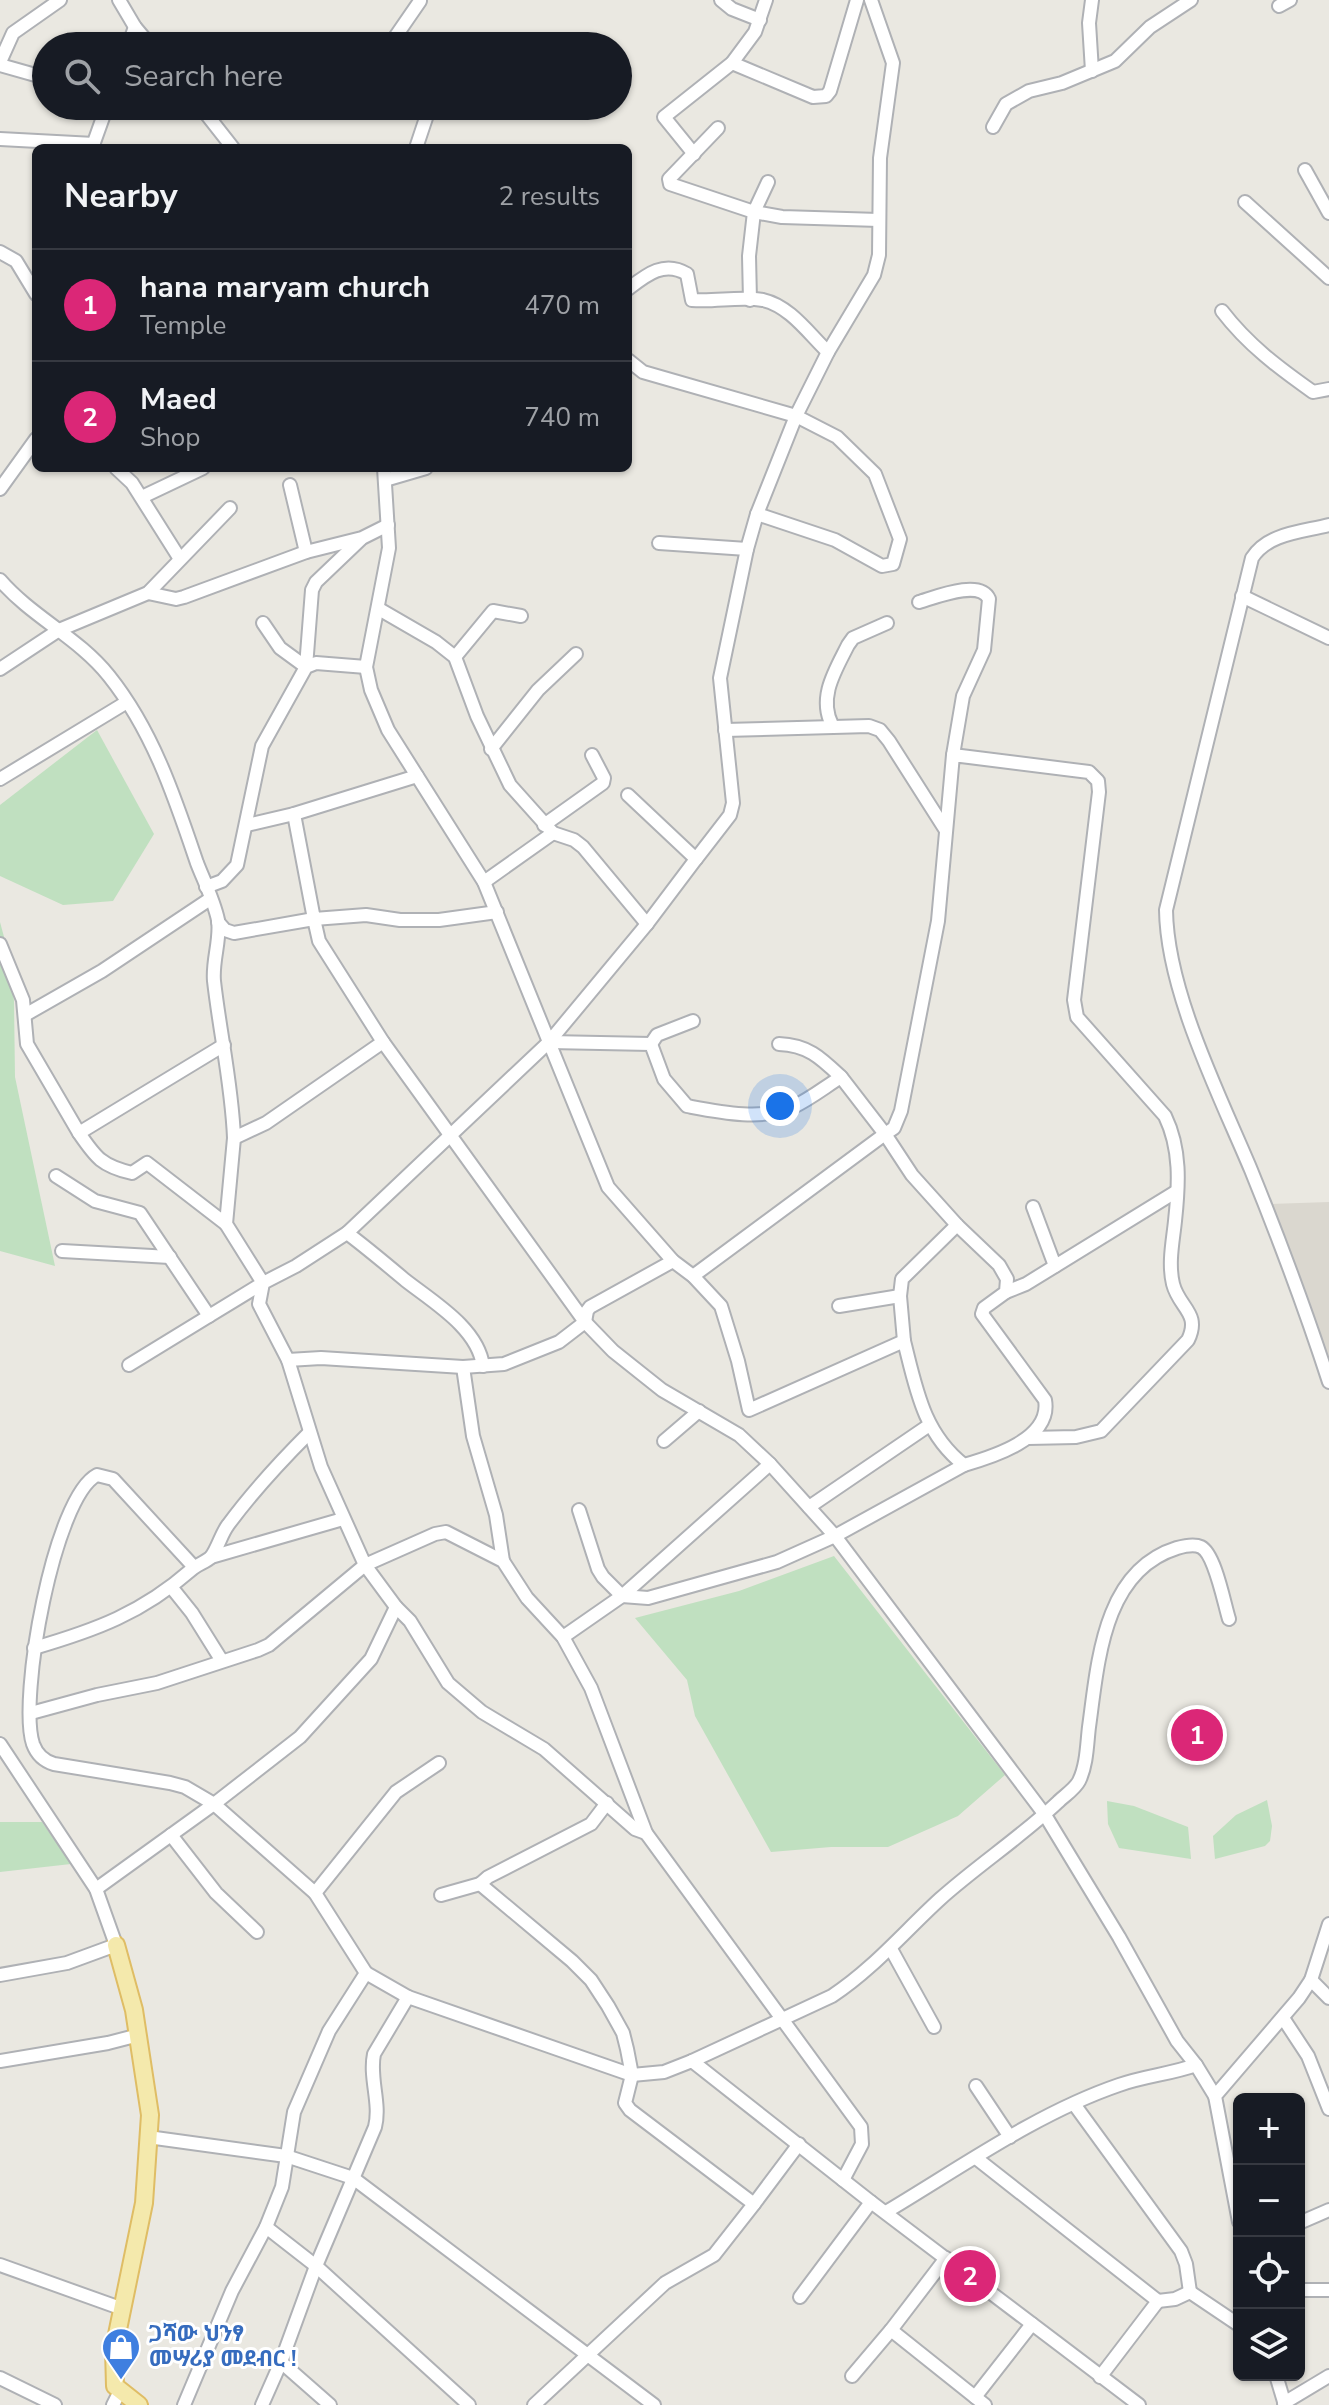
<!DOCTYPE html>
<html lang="en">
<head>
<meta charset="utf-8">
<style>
	:root { --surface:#171b24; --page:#242831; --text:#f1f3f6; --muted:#9ea1a6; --line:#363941; --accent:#db2777 }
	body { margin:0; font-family:"Nunito Sans","Noto Sans Ethiopic",sans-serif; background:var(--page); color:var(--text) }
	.controls { position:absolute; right:24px; bottom:24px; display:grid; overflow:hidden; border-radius:12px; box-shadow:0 2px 6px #0004 }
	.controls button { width:72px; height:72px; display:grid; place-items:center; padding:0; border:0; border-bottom:2px solid var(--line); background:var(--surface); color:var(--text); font:40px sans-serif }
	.you { position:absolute; left:780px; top:1106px; width:28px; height:28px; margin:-20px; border:6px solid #fff; border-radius:50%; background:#1a73e8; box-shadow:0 0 0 12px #1a73e833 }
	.badge { display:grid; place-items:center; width:52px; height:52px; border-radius:50%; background:var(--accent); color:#fff; font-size:26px; font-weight:700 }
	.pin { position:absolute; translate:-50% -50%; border:4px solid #fff; box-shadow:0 2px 8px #0006 }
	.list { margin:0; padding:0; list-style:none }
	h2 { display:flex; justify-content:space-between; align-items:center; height:104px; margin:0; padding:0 32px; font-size:34px }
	h2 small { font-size:26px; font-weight:400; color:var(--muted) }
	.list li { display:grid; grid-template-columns:52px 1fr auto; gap:24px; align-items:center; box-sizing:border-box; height:112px; padding:0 32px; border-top:2px solid var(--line) }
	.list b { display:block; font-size:30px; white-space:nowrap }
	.list p { margin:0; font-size:26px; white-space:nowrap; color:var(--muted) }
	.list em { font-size:26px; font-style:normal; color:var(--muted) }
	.icon { flex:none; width:44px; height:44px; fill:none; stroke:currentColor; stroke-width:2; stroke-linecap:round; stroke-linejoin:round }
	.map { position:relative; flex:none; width:1329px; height:2405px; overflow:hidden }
	.search { position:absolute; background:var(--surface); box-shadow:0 2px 6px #0004; left:32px; top:32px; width:600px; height:88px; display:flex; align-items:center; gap:20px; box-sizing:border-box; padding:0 28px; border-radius:44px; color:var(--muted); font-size:30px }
	.panel { position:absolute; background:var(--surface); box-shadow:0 2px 6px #0004; left:32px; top:144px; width:600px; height:328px; border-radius:12px }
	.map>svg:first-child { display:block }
	.education { fill:#dad7cf }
	.green { fill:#c0e0c0 }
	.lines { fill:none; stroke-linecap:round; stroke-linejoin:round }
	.minor-casing { stroke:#afb1b5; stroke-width:16 }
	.major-casing { stroke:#dfbd65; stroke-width:20 }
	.minor { stroke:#fff; stroke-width:12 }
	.major { stroke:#f4e9ac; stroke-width:16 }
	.labels { text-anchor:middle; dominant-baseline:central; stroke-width:6; stroke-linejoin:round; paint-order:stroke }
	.shop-label { font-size:22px; font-weight:bold; fill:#366cbe; stroke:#fff; text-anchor:start }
</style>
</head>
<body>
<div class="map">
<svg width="1329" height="2405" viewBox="0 0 1329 2405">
	<rect width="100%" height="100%" fill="#eae8e1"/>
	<polygon class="education" points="1329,1202 1329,1364 1269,1204"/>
	<g class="green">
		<polygon points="97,730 154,834 113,901 63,905 0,876 0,805"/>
		<polygon points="0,922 7,948 14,1001 15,1077 55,1266 0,1251"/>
		<polygon points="834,1556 1005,1775 958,1816 888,1847 831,1847 771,1852 695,1716 687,1680 635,1618 739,1591"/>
		<polygon points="1267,1800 1272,1826 1270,1841 1265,1846 1215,1859 1213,1836 1236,1815"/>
		<polygon points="1107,1801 1134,1806 1188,1827 1191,1859 1119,1848 1108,1824"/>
		<polygon points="0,1822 42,1822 71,1864 0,1872"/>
	</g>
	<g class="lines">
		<defs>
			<g id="minor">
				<polyline points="119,0 135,27 151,46"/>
				<polyline points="721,0 732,9 760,20"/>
				<polyline points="1279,6 1290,0"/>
				<polyline points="128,46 135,27"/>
				<polyline points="389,46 420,1"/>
				<polyline points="0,62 13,33 60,0"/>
				<polyline points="732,63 813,97 826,96 830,91 857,0"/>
				<polyline points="0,65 46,78"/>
				<polyline points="1092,71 1089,23 1092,0"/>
				<polyline points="200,106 233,148"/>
				<polyline points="993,127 1006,104 1029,91 1062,83 1115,61 1150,27 1191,0"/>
				<polyline points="718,128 669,179 670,184 754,212 749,256 750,300"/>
				<polyline points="0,139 94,144"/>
				<polyline points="92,148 107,106"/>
				<polyline points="416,148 430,106"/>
				<polyline points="694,154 664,117 732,63 755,32 766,0"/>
				<polyline points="1305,170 1329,213"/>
				<polyline points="768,182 754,212 782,217 879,220"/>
				<polyline points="1245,202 1329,278"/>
				<polyline points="0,252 16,261 36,294"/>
				<path d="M628,289C646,275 664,260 687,274L692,300C715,302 740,296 763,300C790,306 809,334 828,352"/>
				<path d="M1222,311C1248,345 1279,368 1313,392L1329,389"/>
				<polyline points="628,360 643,372 796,416 837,437 875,474 900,539 893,564 882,566 835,540 757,514"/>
				<polyline points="116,468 132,483 180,559"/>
				<polyline points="384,468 389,548 366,667 371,690 388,730 484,882 549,1042 647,924 696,859"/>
				<polyline points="385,480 426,468"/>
				<polyline points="290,485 306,552"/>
				<polyline points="0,489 36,439"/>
				<polyline points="142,497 203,468"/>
				<path d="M1329,525C1302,532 1268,533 1252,558L1166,910C1167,991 1219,1094 1251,1170C1279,1239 1306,1311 1329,1382"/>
				<polyline points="659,543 747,549"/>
				<path d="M0,580C32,617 79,638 109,676C153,731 175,798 197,863C204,881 214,901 218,920C221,939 212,961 214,981C220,1034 232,1085 234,1138L266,1123L383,1042"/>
				<polyline points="148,593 176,599 184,597 306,552 362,538 388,525"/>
				<polyline points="1242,596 1329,638"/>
				<path d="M919,602C936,597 980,579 989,599L984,650L963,696L953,755"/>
				<polyline points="379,609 436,642 455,657 477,716 510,785 553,833 574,840 583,847 647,924"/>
				<polyline points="263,623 280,648 306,667 312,590 316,582 360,540"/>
				<polyline points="455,657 493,611 521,616"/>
				<polyline points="0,669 59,630 148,593 230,508"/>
				<path d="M832,725C818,697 835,671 848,645L853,638L887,623"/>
				<polyline points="725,730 869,726 880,730 889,741 945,829"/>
				<polyline points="491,749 538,690 576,654"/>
				<polyline points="0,779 127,702"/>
				<polyline points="628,795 696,859 730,815 733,803 720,678 747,549 757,514 796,416 828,352 874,275 879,255 880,158 893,63 871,0"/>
				<polyline points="294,814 314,919 366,915 400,920 439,920 497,912"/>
				<polyline points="247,825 294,814 417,776"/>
				<polyline points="544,825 603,783 604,778 592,755"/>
				<polyline points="484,882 553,833"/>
				<polyline points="206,887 222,881 237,865 262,746 306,667 316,663 366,667"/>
				<polyline points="218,922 225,930 234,933 314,919 319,941 383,1042 585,1322 613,1351 662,1390 739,1435 770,1464 835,1536 1045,1815 1119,1937 1177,2041 1196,2065 1215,2096"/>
				<polyline points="0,944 23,1000 27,1044 79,1133"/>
				<polyline points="25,1015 102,971 210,899"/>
				<path d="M549,1042L651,1044L664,1079L687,1106C719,1112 762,1121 793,1107C810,1099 825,1087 841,1077L885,1134L693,1276"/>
				<polyline points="651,1044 657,1035 693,1021"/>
				<path d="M779,1044C808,1045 821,1058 841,1077"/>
				<path d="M224,1045L79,1133C96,1158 102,1166 132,1173L147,1163L226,1224"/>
				<polyline points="56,1176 95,1201 140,1213 209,1316 263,1283 226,1224 234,1138"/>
				<polyline points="1033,1207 1055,1266"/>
				<path d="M347,1233C367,1248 386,1264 405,1280C433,1302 478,1328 483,1366"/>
				<polyline points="62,1251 170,1257"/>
				<polyline points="1006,1292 1026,1284 1177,1191"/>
				<polyline points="839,1306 900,1296"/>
				<polyline points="904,1341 900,1296 902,1279 957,1225"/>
				<polyline points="288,1360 321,1358 463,1367 504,1364 559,1342 585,1322 587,1311 590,1307 673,1261"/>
				<polyline points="129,1365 209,1316"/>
				<polyline points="463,1367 473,1436 496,1515 503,1561"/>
				<polyline points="664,1441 699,1411"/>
				<polyline points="809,1507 928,1426"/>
				<polyline points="579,1510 598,1569 603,1577 622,1596 648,1598 777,1562 835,1536 964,1465"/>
				<polyline points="211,1557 343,1519"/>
				<polyline points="172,1588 192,1613 222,1661"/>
				<polyline points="563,1637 622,1596 770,1464"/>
				<path d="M34,1648C96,1630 142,1613 191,1570C196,1565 206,1562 211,1557C218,1548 221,1534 228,1525C253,1491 279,1463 309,1433"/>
				<polyline points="31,1713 97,1695 157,1683 258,1650 269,1645 365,1565 435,1534 446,1532 503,1561 527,1598 563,1637 591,1688 646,1833 861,2127 862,2144 843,2180"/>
				<polyline points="0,1744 96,1889 116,1945 67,1963 0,1975"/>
				<path d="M646,1833L635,1829L544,1749L482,1712L448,1683L410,1621L396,1607L365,1565L321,1467L288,1360L259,1304L263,1283L296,1266L347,1233L549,1042L608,1187L673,1261L693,1276L721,1306L738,1361L749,1410L904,1341C916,1388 923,1433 964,1465C992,1457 1052,1439 1045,1400L982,1314L984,1308L1006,1292L1007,1279L999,1265L957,1225L912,1175L885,1134L894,1128L901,1111L938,921L953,755L1089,772L1098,781L1099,792L1074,1000L1077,1017L1165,1116C1181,1149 1179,1184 1175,1221C1173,1241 1168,1263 1173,1284C1179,1308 1201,1313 1188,1340L1101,1431L1076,1437L1028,1438"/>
				<polyline points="171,1835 216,1893 257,1932"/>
				<polyline points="96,1889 214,1804 300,1737 371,1659 396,1607"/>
				<polyline points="315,1893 396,1792 439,1763"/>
				<polyline points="441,1895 480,1884"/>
				<polyline points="891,1949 934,2027"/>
				<polyline points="1311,1980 1329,1998"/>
				<polyline points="408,1997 632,2075 664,2072 692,2061 871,2202 1139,2405"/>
				<polyline points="1283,2018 1308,2056 1329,2109"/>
				<polyline points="0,2061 108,2043 139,2035"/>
				<path d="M692,2061L832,1996C873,1969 904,1932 940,1899C978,1865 1021,1837 1058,1802C1064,1796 1075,1789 1079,1781C1087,1765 1087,1743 1089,1727C1098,1662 1103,1571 1177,1548C1184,1546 1195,1544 1201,1547C1215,1554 1224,1603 1229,1619"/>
				<polyline points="976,2086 1010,2137"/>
				<polyline points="1074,2104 1181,2251 1186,2264 1190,2292"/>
				<polyline points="148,2137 286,2156 353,2178 654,2405"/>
				<polyline points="976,2158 1158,2301 1100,2377"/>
				<polyline points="754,2204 799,2144"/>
				<path d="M886,2212C960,2168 1037,2113 1119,2085C1144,2076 1171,2074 1196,2065"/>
				<polyline points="1239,2222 1215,2096 1299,1998 1311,1980 1329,1924"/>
				<polyline points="1299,2223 1329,2210"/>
				<polyline points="266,2227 316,2266 469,2405"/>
				<polyline points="0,2265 123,2309"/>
				<polyline points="1299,2290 1329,2290"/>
				<polyline points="800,2297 871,2202"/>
				<polyline points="1158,2301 1175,2299 1190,2292 1239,2325"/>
				<polyline points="891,2330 985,2405"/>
				<polyline points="281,2362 330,2405"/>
				<polyline points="1276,2375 1285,2405"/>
				<polyline points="852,2376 891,2330 946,2258"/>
				<polyline points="0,2378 55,2405"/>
				<polyline points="975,2397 1032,2324"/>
				<polyline points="1284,2403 1329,2376"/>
				<polyline points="113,2405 120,2391"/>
				<path d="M184,2405L232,2291L266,2227L282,2187L294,2112L329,2031L366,1973L315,1893L214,1804L185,1787L170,1783L54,1764C44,1761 37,1755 33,1744C18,1699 54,1497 97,1475L113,1479L194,1567"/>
				<path d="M262,2405L281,2362L316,2266L375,2127C381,2103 369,2078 374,2054L408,1997L366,1973"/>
				<polyline points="534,2405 665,2283 714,2255 754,2204 630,2110 625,2103 632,2075 627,2049 623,2033 608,2006 591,1980 572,1961 480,1884 488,1877 591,1824 607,1803"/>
			</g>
			<polyline id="major" points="116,1945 134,2010 150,2115 144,2203 114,2349 115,2386 139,2405"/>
		</defs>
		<use href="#minor" class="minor-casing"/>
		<use href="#major" class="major-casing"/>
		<use href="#minor" class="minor"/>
		<use href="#major" class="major"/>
	</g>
	<defs>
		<symbol id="shop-pin" viewBox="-11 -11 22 30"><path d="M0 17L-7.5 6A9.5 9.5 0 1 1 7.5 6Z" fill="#3f7fe0" stroke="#fff"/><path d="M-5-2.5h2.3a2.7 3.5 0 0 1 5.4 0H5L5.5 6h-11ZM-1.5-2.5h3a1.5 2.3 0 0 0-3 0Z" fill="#fff"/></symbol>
	</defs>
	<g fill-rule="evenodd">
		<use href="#shop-pin" x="99" y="2325" width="44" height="60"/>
	</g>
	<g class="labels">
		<g class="shop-label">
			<text x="149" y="2334">ጋሻው ህንፃ<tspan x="149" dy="25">መሣሪያ መደብር !</tspan></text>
		</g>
	</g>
</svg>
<div class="controls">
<button>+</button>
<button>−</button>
<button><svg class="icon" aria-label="locate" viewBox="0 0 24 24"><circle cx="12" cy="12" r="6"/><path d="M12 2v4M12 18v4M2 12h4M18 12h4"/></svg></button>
<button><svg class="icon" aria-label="layers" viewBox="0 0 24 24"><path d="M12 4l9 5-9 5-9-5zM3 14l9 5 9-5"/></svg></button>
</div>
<div class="you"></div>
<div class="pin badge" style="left:1197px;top:1735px">1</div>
<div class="pin badge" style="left:970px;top:2276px">2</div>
<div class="search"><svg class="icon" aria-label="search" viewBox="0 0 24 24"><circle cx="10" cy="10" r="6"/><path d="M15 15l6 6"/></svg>Search here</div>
<section class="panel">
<h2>Nearby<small>2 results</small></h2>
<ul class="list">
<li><span class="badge">1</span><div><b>hana maryam church</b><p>Temple</p></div><em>470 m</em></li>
<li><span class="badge">2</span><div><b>Maed</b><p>Shop</p></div><em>740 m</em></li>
</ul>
</section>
</div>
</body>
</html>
